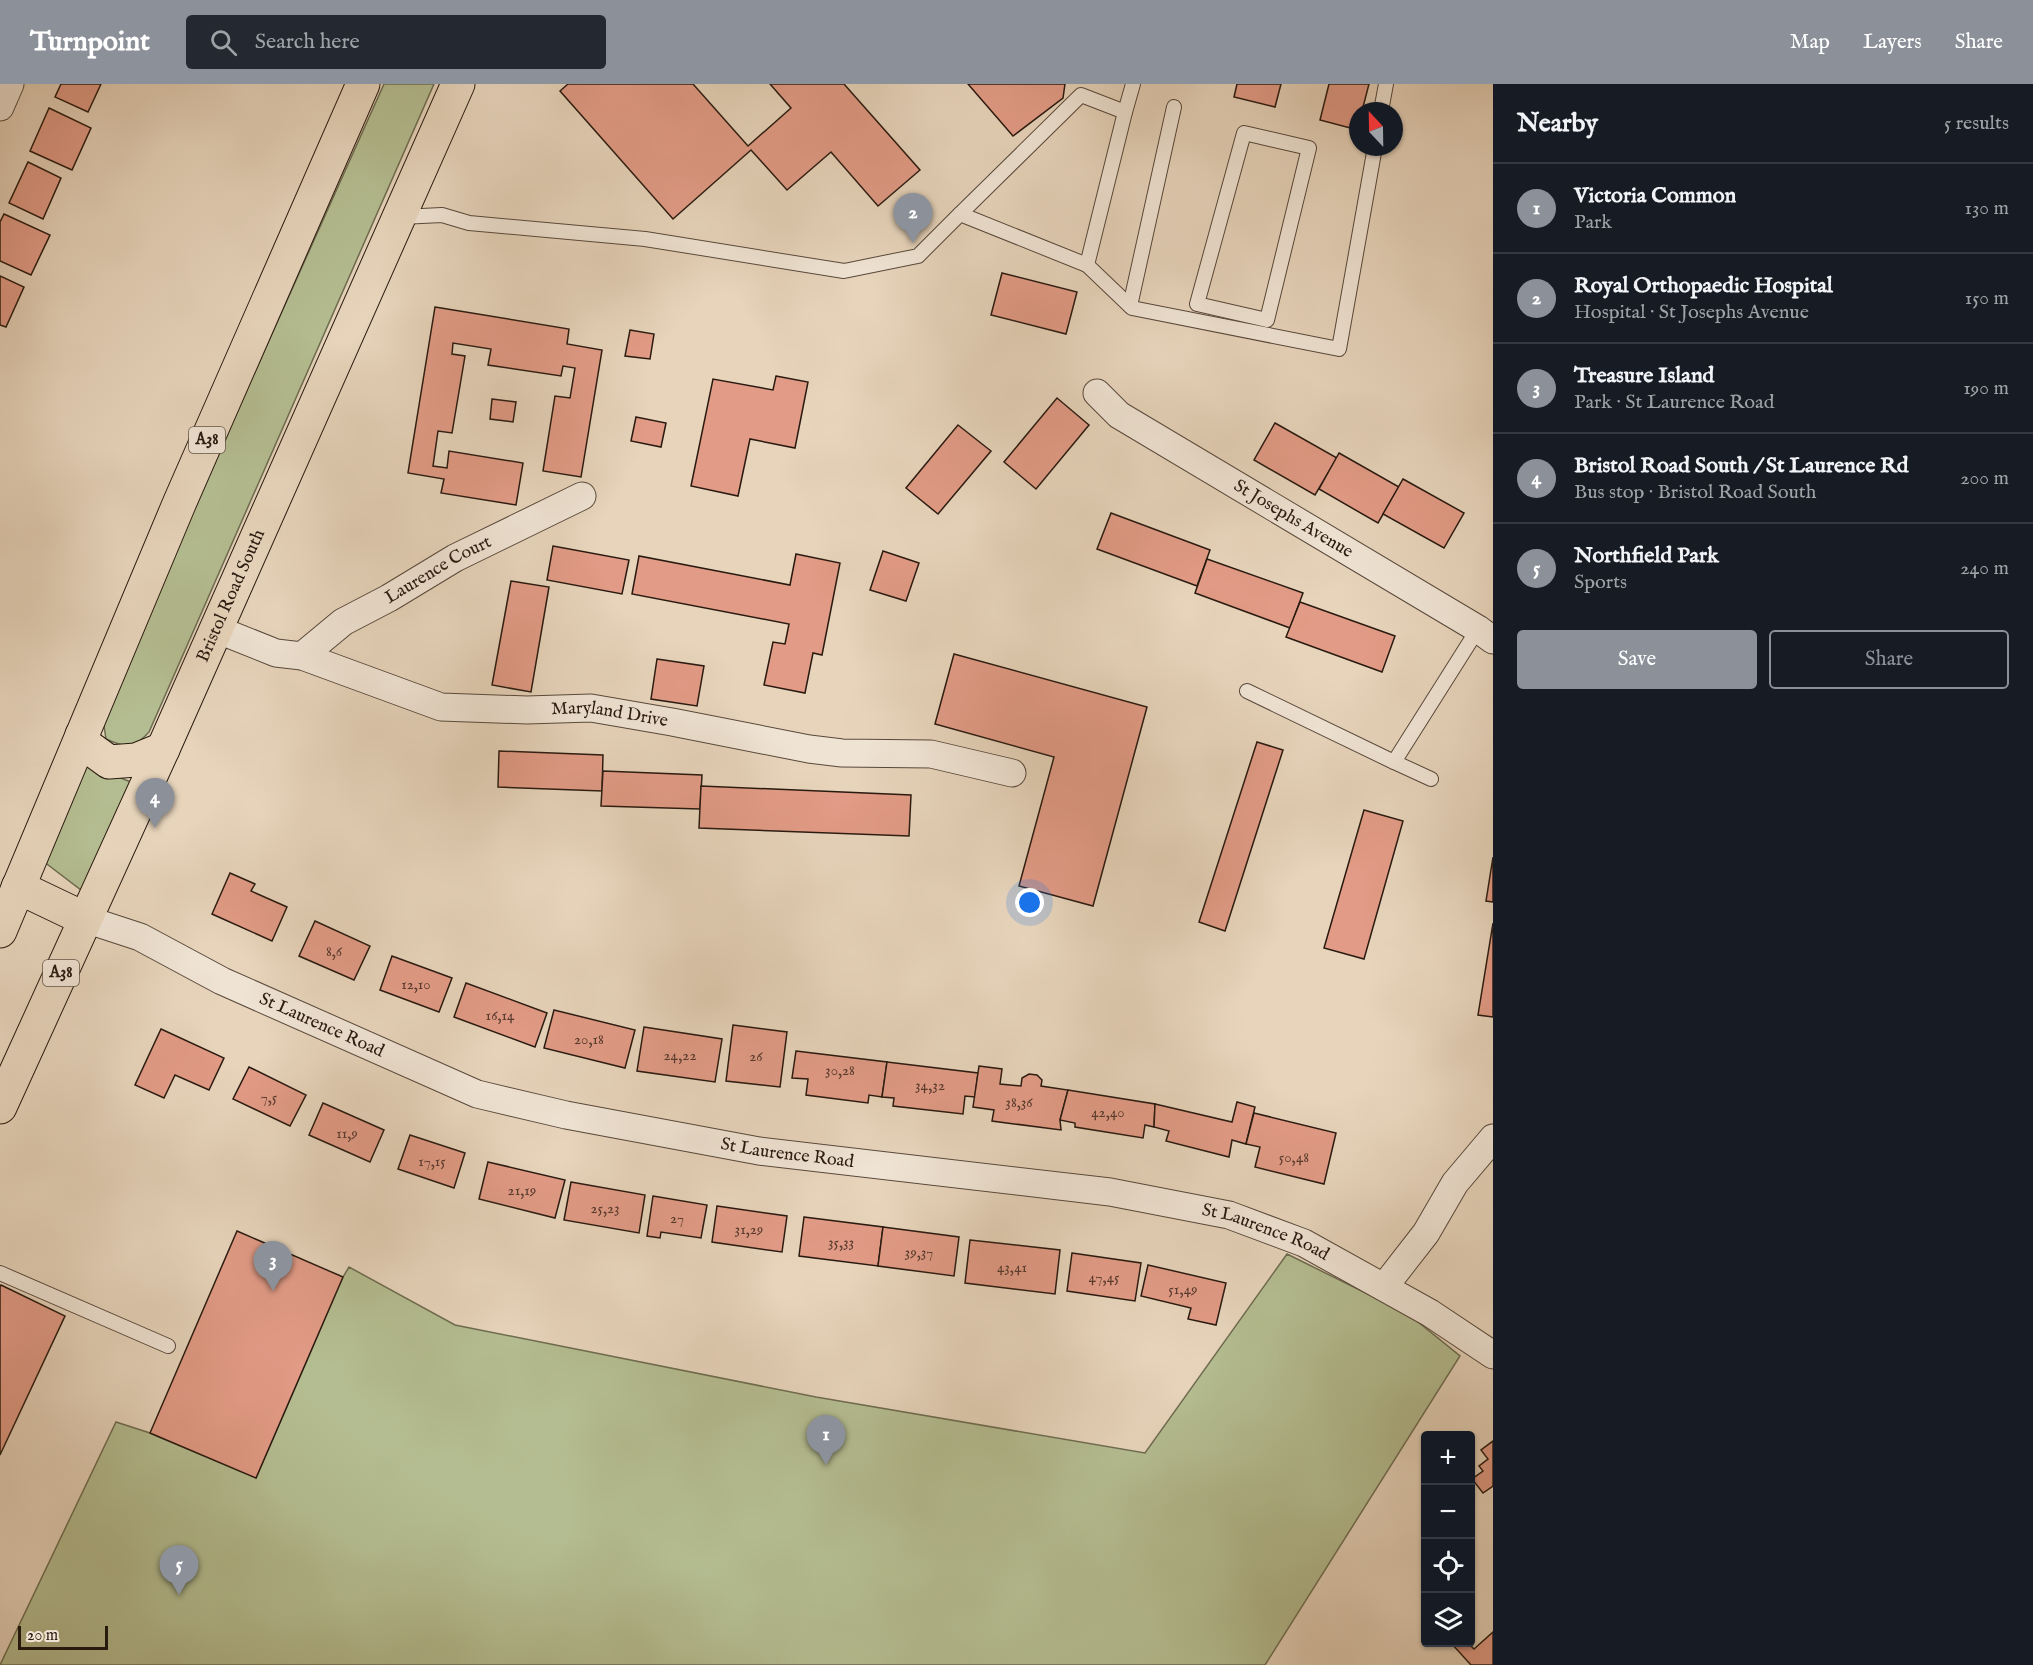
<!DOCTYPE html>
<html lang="en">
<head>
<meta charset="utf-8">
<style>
	:root { --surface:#171b24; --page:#242831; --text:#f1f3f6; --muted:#9ea1a6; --line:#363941; --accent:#8c9099 }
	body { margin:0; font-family:"IM FELL English",serif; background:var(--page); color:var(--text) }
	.controls { position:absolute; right:18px; bottom:18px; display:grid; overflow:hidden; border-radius:6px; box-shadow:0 2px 4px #0004 }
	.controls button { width:54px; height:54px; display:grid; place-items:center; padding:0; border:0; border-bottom:2px solid var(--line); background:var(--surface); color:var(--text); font:30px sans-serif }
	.compass { position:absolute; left:1349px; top:18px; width:54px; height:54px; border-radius:50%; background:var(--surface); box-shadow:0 2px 4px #0004; rotate:338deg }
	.scale { position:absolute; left:18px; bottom:15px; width:90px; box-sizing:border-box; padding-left:6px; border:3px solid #291a10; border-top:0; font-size:16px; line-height:21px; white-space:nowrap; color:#291a10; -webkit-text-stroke:4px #efe3d3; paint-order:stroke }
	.you { position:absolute; left:1030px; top:819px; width:21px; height:21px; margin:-15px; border:4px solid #fff; border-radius:50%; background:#1a73e8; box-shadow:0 0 0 9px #1a73e833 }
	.badge { display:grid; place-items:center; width:39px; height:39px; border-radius:50%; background:var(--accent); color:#fff; font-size:20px; font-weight:700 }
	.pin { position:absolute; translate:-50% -50px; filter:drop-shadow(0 2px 3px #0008) }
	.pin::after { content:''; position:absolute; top:32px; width:21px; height:18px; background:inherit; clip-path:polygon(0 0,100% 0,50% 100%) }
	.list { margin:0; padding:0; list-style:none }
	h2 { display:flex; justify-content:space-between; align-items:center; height:78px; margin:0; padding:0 24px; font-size:26px }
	h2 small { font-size:20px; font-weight:400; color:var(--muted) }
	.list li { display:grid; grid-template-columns:39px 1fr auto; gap:18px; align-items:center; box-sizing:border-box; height:90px; padding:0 24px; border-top:2px solid var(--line) }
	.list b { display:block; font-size:22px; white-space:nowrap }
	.list p { margin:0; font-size:20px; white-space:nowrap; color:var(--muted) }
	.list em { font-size:20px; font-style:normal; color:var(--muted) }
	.actions { display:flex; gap:12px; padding:18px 24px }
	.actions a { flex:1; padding:14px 0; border:2px solid var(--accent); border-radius:6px; text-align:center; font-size:21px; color:var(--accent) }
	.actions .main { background:var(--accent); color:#fff }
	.icon { flex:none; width:33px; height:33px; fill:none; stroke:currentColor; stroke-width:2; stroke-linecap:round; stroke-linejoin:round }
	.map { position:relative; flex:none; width:1493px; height:1581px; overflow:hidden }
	header { display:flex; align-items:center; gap:36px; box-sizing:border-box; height:84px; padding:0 30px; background:var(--accent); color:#fff }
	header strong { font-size:28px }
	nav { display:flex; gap:33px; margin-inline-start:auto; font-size:21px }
	.search { width:420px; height:54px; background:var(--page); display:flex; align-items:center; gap:15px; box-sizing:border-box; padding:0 21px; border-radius:6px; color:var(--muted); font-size:22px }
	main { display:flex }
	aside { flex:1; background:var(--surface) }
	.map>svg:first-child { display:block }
	.green { fill:#b4bd91; stroke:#6e6c50; stroke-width:1.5 }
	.building { fill:#e29b86; stroke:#291a10; stroke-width:1.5 }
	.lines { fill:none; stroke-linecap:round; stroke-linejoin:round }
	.service-casing { stroke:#58483b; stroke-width:16 }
	.minor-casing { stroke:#58483b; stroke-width:29 }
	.trunk-casing { stroke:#291a10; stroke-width:35 }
	.service { stroke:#efe3d3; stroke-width:14 }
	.minor { stroke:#efe3d3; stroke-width:27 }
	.trunk { stroke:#e7d4bb; stroke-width:33 }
	.labels { text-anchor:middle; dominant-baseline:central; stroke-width:4.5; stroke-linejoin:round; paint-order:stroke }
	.number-label { font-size:15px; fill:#573a2e }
	.shield { fill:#efe3d3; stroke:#64564a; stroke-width:1.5 }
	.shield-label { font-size:16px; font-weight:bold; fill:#291a10 }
	.street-label { font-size:18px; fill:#291a10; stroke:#efe3d3 }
</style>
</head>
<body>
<header>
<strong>Turnpoint</strong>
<div class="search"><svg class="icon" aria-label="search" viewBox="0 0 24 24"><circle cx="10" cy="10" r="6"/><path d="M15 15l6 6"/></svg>Search here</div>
<nav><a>Map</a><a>Layers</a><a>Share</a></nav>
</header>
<main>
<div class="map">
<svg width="1493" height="1581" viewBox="0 0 1493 1581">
	<rect width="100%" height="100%" fill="#e7d4bb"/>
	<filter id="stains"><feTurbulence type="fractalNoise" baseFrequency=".00333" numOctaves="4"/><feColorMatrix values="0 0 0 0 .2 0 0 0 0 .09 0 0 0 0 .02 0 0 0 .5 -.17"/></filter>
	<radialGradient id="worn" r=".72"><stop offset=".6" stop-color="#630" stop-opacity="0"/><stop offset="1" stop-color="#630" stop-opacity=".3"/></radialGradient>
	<g class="green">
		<path d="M384,0H434L149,648C133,666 126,664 106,655L102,629Z"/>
		<polygon points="85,679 133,699 85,809 43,777"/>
		<polygon points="1287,1170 1384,1218 1402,1225 1460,1272 1265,1581 0,1581 116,1338 150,1349 256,1394 343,1193 349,1183 455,1241 816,1313 1145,1369"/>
	</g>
	<g class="building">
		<polygon points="61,0 101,0 88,28 55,13"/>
		<polygon points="568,0 693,0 748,62 791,24 770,0 844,0 920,86 878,122 831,68 787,106 751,66 673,135 560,7"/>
		<polygon points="968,0 1065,0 1063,14 1013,52"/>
		<polygon points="1237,0 1281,0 1275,23 1234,13"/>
		<polygon points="1329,0 1369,0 1362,27 1358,27 1358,46 1320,36"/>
		<polygon points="49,24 91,44 72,86 30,67"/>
		<polygon points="28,78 61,94 43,135 9,119"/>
		<polygon points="4,130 50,151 31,191 0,177 0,138"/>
		<polygon points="1002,189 1077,208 1066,250 991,231"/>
		<polygon points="0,192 24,203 6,243 0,241"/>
		<polygon points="435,223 569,245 567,260 602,266 581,393 543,387 555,312 570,314 575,284 563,282 561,292 488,281 491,265 453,259 452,270 465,272 452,349 438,347 433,382 447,384 449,367 523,379 516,421 441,409 444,395 408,389"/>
		<polygon points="630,246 654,250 650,275 625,272"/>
		<polygon points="776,292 808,298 795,364 750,355 738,412 691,402 713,295 773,306"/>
		<polygon points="1057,314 1089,341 1036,405 1004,378"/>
		<polygon points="492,315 516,318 513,338 490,335"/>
		<polygon points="636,333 666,339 661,363 631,357"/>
		<polygon points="1275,339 1337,374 1315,411 1254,376"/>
		<polygon points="958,341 991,367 938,430 906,404"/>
		<polygon points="1339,369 1399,403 1378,439 1319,405"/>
		<polygon points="1403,395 1464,429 1444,464 1383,430"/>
		<polygon points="1111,429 1210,466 1197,502 1097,465"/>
		<polygon points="553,462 629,476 622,510 547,496"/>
		<polygon points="883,467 919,479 906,517 870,506"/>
		<polygon points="796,470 840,479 822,571 813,569 805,609 764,601 773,558 785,560 789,540 632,510 639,472 790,501"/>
		<polygon points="1207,475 1303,509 1290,544 1195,509"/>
		<polygon points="511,497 549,503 531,608 492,601"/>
		<polygon points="1300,518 1395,552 1382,588 1286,553"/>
		<polygon points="954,570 1147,623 1093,822 1019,802 1054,673 935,640"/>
		<polygon points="657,575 704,582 697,622 651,615"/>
		<polygon points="1257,658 1283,666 1225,847 1199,838"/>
		<polygon points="499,667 603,671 602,707 498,703"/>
		<polygon points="603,687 702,691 700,725 601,722"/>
		<polygon points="701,702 911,711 909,752 699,744"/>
		<polygon points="1364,726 1403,737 1364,875 1324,864"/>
		<polygon points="1493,773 1493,818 1486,817"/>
		<polygon points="230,789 255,800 251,807 287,823 272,857 212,830"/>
		<polygon points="315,837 370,862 354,896 299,872"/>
		<polygon points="1493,839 1493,933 1478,931"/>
		<polygon points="392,872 452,894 439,928 380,906"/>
		<polygon points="466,899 547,929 535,963 454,933"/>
		<polygon points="554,926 635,946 625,984 544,964"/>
		<polygon points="733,941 787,948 780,1003 726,997"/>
		<polygon points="644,943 722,955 715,998 637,987"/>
		<polygon points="161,945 224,974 209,1006 175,991 164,1014 135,1001"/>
		<polygon points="796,967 887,978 882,1013 869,1011 868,1019 806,1011 808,995 792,994"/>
		<polygon points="887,978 978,989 975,1013 965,1012 963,1030 893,1022 894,1014 882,1013"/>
		<polygon points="979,982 1002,985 1000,1000 1021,1002 1022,994 1029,990 1037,991 1042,996 1041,1002 1068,1006 1060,1036 1061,1046 992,1037 994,1026 973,1023"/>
		<polygon points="249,983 306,1011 290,1042 233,1015"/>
		<polygon points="1068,1006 1155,1020 1154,1043 1145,1041 1143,1054 1075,1043 1075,1039 1060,1036"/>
		<polygon points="1237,1018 1255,1023 1246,1060 1232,1056 1229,1073 1166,1057 1169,1047 1154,1043 1155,1020 1232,1038"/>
		<polygon points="323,1019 384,1046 370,1078 309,1051"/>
		<polygon points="1254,1029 1336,1049 1324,1100 1255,1083 1260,1063 1246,1060"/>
		<polygon points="410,1051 465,1069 454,1104 398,1085"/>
		<polygon points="488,1078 565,1096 555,1134 479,1115"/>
		<polygon points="571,1098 645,1111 639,1149 564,1136"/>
		<polygon points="653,1112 707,1121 701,1154 661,1148 660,1154 647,1152"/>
		<polygon points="717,1122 787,1132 782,1168 712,1158"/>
		<polygon points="804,1133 883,1143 878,1182 799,1172"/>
		<polygon points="883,1143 959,1153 954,1192 878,1182"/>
		<polygon points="237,1147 343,1193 256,1394 150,1349"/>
		<polygon points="970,1156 1060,1166 1055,1210 965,1199"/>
		<polygon points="1072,1169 1141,1179 1135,1217 1067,1207"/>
		<polygon points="1148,1181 1226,1199 1216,1241 1188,1235 1191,1224 1141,1212"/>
		<polygon points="1,1201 65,1232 0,1371 0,1203"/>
		<polygon points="1493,1357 1493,1402 1483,1409 1472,1395 1483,1387 1479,1382 1488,1375 1481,1366"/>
		<polygon points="1493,1548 1493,1581 1471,1581 1451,1559 1467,1558 1474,1565"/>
	</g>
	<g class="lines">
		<defs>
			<g id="service">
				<polyline points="1381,27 1386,0"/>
				<polyline points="1125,28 1133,0"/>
				<polygon points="1244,49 1309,64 1267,236 1197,220"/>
				<polyline points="960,130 1081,11 1125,28 1087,181"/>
				<polyline points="401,133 442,131 469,139 645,155 844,187 918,172 960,130 1087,181 1132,224 1339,265 1375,63"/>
				<polyline points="1130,222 1174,23"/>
				<polyline points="1247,607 1394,678 1478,545"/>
				<polyline points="1394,678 1431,695"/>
				<polyline points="0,1189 168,1262"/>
			</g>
			<g id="minor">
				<polyline points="0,23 10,0"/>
				<path id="s1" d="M1097,309L1119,331L1478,545L1493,556"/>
				<path id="s2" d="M216,545L276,569L302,572L441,623L527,626L591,624L672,638L809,665L842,669L931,670L1012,689"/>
				<path id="s3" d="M302,572L343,538L389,514L455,474L582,412"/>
				<path id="s4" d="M85,835L140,853L222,897L477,1010L566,1031L759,1067L1110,1108L1229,1131L1304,1159L1430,1229L1493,1271"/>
				<polyline points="1384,1203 1426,1149 1455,1099 1493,1054"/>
			</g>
			<g id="trunk">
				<polyline points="82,651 87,662 109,678 136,676 163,665"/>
				<polyline points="18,803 85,835"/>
				<polyline points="0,847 179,420 363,0"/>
				<path id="s5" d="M0,1023L163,665L458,0"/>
			</g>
		</defs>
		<use href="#service" class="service-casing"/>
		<use href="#minor" class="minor-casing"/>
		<use href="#trunk" class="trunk-casing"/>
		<use href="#service" class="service"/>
		<use href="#minor" class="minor"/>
		<use href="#trunk" class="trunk"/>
	</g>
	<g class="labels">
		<g class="number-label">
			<text x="334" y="867">8,6</text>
			<text x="416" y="900">12,10</text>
			<text x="500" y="931">16,14</text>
			<text x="589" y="955">20,18</text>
			<text x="680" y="971">24,22</text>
			<text x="756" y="972">26</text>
			<text x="840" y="986">30,28</text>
			<text x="930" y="1001">34,32</text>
			<text x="269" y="1013">7,5</text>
			<text x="1019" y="1018">38,36</text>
			<text x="1108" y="1028">42,40</text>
			<text x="347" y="1049">11,9</text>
			<text x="1294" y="1073">50,48</text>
			<text x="432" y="1077">17,15</text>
			<text x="522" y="1106">21,19</text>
			<text x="605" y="1124">25,23</text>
			<text x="677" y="1134">27</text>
			<text x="749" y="1145">31,29</text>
			<text x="841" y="1158">35,33</text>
			<text x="919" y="1168">39,37</text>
			<text x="1012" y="1183">43,41</text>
			<text x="1104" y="1193">47,45</text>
			<text x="1183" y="1205">51,49</text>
		</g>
		<g class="shield">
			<rect x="189" y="343" width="36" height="26" rx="4.5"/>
			<rect x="43" y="876" width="36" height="26" rx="4.5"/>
		</g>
		<g class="shield-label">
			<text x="207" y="356">A38</text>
			<text x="61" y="889">A38</text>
		</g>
		<g class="street-label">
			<text stroke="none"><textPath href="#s1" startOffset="234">St Josephs Avenue</textPath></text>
			<text stroke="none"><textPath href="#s3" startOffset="162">Laurence Court</textPath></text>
			<text stroke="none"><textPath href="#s5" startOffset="561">Bristol Road South</textPath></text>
			<text stroke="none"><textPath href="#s2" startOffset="408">Maryland Drive</textPath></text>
			<text stroke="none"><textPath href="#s4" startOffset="260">St Laurence Road</textPath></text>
			<text stroke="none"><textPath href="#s4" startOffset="746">St Laurence Road</textPath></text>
			<text stroke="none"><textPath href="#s4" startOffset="1232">St Laurence Road</textPath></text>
		</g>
	</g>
	<rect width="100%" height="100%" filter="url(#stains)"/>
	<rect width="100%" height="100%" fill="url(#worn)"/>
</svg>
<div class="controls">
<button>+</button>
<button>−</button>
<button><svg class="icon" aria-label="locate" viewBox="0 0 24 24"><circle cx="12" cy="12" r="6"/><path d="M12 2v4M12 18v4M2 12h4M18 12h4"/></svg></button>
<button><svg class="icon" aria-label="layers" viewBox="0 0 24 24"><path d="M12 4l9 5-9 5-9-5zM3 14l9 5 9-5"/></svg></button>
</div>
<svg class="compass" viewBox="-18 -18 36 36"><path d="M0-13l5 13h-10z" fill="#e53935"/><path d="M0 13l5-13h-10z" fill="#9ea1a6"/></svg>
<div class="scale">20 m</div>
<div class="you"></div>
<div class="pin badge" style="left:826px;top:1381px">1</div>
<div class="pin badge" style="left:913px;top:159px">2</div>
<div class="pin badge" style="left:273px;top:1207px">3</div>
<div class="pin badge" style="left:155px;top:744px">4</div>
<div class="pin badge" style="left:179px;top:1511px">5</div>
</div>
<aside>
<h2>Nearby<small>5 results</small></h2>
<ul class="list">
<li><span class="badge">1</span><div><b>Victoria Common</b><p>Park</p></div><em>130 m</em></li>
<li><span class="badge">2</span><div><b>Royal Orthopaedic Hospital</b><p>Hospital · St Josephs Avenue</p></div><em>150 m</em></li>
<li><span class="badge">3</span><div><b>Treasure Island</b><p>Park · St Laurence Road</p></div><em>190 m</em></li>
<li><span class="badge">4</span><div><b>Bristol Road South / St Laurence Rd</b><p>Bus stop · Bristol Road South</p></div><em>200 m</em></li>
<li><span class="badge">5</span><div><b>Northfield Park</b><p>Sports</p></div><em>240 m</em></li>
</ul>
<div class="actions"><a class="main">Save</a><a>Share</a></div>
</aside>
</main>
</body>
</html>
